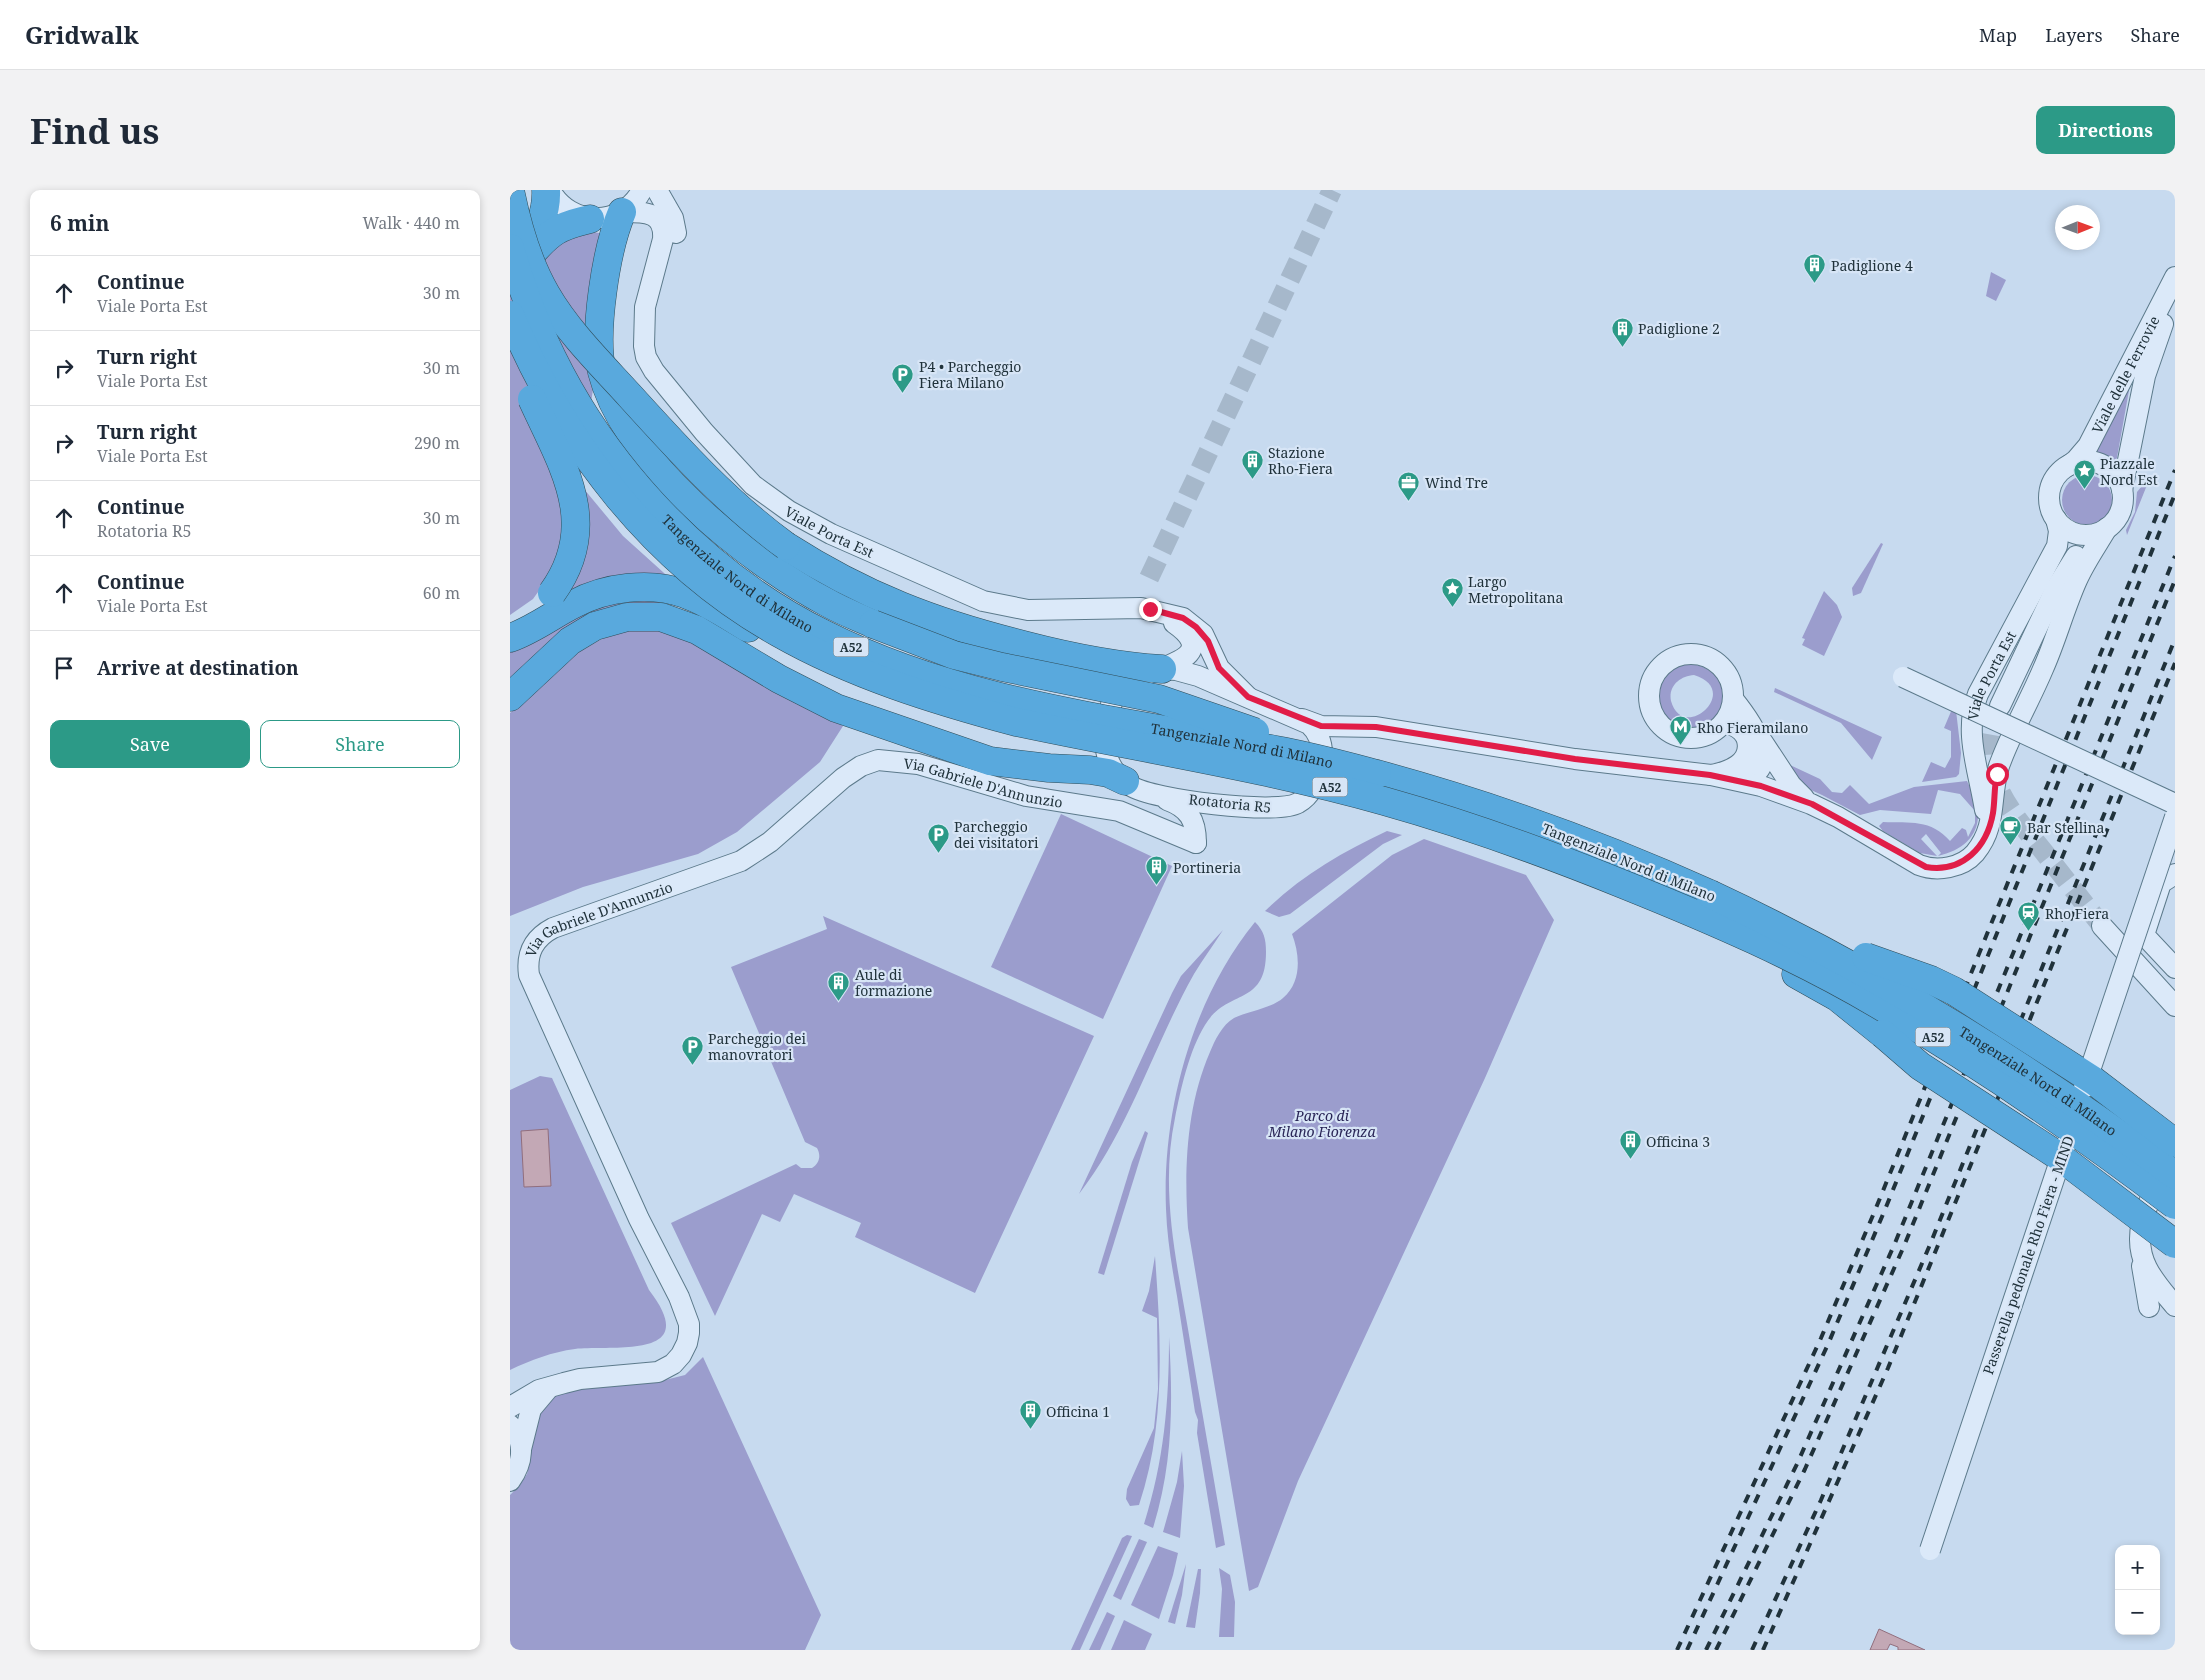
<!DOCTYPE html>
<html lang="en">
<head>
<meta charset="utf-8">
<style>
	:root { --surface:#fff; --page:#f2f2f3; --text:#1f2937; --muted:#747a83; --line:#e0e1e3; --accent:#2c9a87 }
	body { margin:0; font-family:"Noto Serif",serif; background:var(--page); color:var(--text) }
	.controls { position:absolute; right:15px; bottom:15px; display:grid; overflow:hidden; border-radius:10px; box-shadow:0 2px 8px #0003 }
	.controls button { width:45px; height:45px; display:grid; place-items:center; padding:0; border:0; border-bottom:1px solid var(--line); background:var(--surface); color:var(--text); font:25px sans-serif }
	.compass { position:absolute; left:1545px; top:15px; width:45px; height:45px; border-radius:50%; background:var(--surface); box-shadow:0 2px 8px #0003; rotate:89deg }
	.stop { position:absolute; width:15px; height:15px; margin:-11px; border:4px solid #e11d48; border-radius:50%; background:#fff }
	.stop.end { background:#e11d48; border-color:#fff; box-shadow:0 1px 5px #0008 }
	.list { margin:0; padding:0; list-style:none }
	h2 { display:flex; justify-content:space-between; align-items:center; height:65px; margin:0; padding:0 20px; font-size:21px }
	h2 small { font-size:16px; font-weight:400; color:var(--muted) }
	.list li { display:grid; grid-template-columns:32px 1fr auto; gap:15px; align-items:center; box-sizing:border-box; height:75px; padding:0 20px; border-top:1px solid var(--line) }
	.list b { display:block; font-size:19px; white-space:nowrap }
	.list p { margin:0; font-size:16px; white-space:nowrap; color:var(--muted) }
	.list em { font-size:16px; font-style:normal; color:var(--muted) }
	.actions { display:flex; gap:10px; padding:15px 20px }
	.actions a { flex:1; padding:11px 0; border:1px solid var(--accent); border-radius:10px; text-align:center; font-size:18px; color:var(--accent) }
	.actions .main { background:var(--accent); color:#fff }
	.icon { flex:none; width:28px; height:28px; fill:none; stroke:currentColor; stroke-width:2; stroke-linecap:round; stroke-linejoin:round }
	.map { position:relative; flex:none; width:1665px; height:1460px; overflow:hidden; border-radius:10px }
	header { display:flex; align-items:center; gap:30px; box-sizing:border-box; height:70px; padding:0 25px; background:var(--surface); border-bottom:1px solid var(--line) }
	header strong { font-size:24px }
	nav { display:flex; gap:28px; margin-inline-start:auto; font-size:18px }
	.intro { display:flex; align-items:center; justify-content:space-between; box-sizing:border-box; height:120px; padding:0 30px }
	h1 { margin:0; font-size:35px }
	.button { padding:12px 22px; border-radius:10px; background:var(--accent); color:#fff; font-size:18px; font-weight:700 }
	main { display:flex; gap:30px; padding:0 30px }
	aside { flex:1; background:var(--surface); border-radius:10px; box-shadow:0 2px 8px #0003 }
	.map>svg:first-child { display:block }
	.green { fill:#9b9dcd; fill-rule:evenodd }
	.water { fill:#c3a8b5; stroke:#916e7d }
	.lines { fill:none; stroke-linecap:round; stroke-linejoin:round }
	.minor-tunnel { stroke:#a6b8cb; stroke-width:20; stroke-dasharray:20 10; stroke-linecap:butt }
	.minor-casing { stroke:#5c7a8b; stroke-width:22 }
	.highway-casing { stroke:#304d59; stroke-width:29 }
	.minor { stroke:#dbe9f9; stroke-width:20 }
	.highway { stroke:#59a9dd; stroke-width:28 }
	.rail { stroke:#20323b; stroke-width:4; stroke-dasharray:9 9; stroke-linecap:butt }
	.minor-bridge-casing { stroke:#5c7a8b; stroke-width:22; stroke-linecap:butt }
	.highway-bridge-casing { stroke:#304d59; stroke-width:29; stroke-linecap:butt }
	.minor-bridge { stroke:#dbe9f9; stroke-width:20 }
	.highway-bridge { stroke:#59a9dd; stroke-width:28 }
	.route { stroke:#e11d48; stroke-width:6 }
	.labels { text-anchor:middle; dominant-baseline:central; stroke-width:4.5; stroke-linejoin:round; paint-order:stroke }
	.shield { fill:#d7e5f6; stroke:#576873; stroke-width:1 }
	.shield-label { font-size:12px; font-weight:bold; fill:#20323b }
	.poi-label { font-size:14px; fill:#20323b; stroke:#d7e5f6; text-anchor:start }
	.street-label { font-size:14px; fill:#20323b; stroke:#d7e5f6 }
	.park-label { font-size:14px; font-style:italic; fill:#2a2657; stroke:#d7e5f6 }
</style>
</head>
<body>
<header>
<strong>Gridwalk</strong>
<nav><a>Map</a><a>Layers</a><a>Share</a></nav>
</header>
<div class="intro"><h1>Find us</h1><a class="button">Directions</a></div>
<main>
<aside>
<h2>6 min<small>Walk · 440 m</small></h2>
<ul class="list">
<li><svg class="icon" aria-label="ahead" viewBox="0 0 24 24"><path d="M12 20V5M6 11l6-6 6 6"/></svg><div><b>Continue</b><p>Viale Porta Est</p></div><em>30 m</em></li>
<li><svg class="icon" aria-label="right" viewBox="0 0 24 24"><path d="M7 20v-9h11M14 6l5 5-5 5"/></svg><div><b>Turn right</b><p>Viale Porta Est</p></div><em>30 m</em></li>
<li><svg class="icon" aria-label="right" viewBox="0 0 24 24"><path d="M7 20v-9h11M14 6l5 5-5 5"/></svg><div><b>Turn right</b><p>Viale Porta Est</p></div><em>290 m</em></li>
<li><svg class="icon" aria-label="ahead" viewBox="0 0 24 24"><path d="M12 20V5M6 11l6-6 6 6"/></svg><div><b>Continue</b><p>Rotatoria R5</p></div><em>30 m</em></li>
<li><svg class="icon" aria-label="ahead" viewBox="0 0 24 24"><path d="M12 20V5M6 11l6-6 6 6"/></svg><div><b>Continue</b><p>Viale Porta Est</p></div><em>60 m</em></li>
<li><svg class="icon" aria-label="arrive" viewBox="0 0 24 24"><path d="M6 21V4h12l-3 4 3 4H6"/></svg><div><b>Arrive at destination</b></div></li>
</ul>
<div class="actions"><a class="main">Save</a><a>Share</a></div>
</aside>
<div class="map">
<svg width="1665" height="1460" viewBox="0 0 1665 1460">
	<rect width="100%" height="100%" fill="#c7daef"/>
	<g class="green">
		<polygon points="73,40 94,44 85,186 69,293 113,346 164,392 51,410 33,395 23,409 0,425 0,94 33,63"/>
		<polygon points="1481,82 1496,90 1486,111 1476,106"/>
		<polygon points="1623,178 1606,273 1597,267 1585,262"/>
		<circle cx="1577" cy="310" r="25"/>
		<polygon points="1641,285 1617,345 1616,340 1625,322 1627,302"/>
		<polygon points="1371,353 1373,354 1351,403 1343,406 1342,398"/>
		<polygon points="1314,401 1327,415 1332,427 1314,466 1292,455 1295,449 1292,448"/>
		<path d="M138,410C157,413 170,417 186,429L139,420L0,496V460L75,422L110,411Z"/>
		<polygon points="129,436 187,451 333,536 310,572 227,642 188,664 73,697 0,726 0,523 60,467 106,441"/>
		<path d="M1176,474C1202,474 1225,495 1211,522C1182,576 1108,497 1176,474ZM1184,485C1233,500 1173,554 1161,511C1158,496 1170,486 1184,485Z"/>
		<polygon points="1265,498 1372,547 1362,570 1331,533 1264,502"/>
		<polygon points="1445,512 1451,563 1449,584 1446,587 1412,592 1421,572 1435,578 1441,567 1441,541 1434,538"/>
		<path d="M1255,536L1280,575L1310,589L1322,602L1332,603L1340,595L1359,614L1404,597L1457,591C1460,598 1466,605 1467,613C1473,643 1455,660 1428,666L1431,663L1416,644L1411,649L1427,666L1410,663L1373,641L1369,636L1373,632C1400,633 1421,629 1440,651L1452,638L1456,640L1458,647L1465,633V621L1450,604L1428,600L1421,624L1370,620L1350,625L1312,605L1290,595L1252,539Z"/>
		<polygon points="551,624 662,676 593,829 481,777"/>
		<path d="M877,641L892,645L873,654L780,724L769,727L755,721C791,686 832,662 877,641Z"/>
		<path d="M914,649L1016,685L1044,730L975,888L788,1291L748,1397L739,1401L678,1038C674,980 676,917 700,862C705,850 712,835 724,828C738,821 762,818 773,808C792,792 790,765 782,744L882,665Z"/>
		<path d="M313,726L584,846L465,1103L345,1047L351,1033L284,1004L270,1032L252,1024L205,1126L161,1033L286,974L291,978H302C310,973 311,965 307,958L295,952L221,777L317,739Z"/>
		<path d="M745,732C754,741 756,749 756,762C756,817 717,798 695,835C679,861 671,898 665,928C650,999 666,1069 678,1139C690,1211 703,1283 715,1355L706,1358L687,1243L688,1230L685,1222C679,1183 673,1145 667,1106C662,1077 657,1049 656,1019C652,921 682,809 745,732Z"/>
		<path d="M713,740C704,754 693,769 684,784C643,857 620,938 569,1004L662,803L671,786Z"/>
		<path d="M30,886L42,888L139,1100C193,1170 105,1155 65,1159C42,1162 21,1170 0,1180V900Z"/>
		<polygon points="635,941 638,943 594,1085 588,1083 622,972"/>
		<path d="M645,1066C651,1149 656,1234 629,1315L620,1316L616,1309L617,1299L644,1238L648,1199L647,1128L632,1121L639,1101Z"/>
		<path d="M659,1147C663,1213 663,1274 643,1338L634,1334C654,1271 659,1213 659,1147Z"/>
		<polygon points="193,1167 311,1425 295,1460 0,1460 0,1305 10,1295 17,1284 21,1266 19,1244 21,1235 39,1207 61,1199 151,1191 175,1185"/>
		<polygon points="672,1261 674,1296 670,1348 653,1342 667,1292"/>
		<polygon points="617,1345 622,1346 570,1460 561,1460 612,1348"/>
		<polygon points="629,1349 637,1352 611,1410 603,1406"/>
		<polygon points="648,1356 668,1363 663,1385 649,1429 621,1415"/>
		<polygon points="676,1374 672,1405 665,1434 658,1432"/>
		<polygon points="709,1378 720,1385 725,1412 724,1447 709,1447 712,1399"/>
		<polygon points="688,1379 691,1379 690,1403 685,1438 676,1437"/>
		<polygon points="597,1422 605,1426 590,1460 579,1460"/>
		<polygon points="614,1430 642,1444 635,1460 601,1460"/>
	</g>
	<g class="water">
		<polygon points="38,939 41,996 14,997 11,941"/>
		<polygon points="1369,1439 1415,1460 1388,1460 1388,1457 1380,1454 1377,1460 1360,1460"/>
	</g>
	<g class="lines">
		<g class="minor-tunnel">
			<polyline points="639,388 822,0"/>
			<path d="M1490,516C1483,534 1478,553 1481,572C1486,609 1515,638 1537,666C1556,690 1574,713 1592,736"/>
		</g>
		<defs>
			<g id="minor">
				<path d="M40,0C60,37 112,38 132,0"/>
				<polyline points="147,0 163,28 166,43"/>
				<path id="s1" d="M112,22C134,22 155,21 153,49L135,117L134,156L136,167L144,181L194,242L243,295L279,321L321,344L473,411L518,420L631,418L673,428L693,444L709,478L738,507"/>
				<circle cx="1576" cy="308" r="37"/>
				<path id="s2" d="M1558,276L1566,270L1578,256L1665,87"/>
				<polyline points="1612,300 1635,186 1653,134"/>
				<circle cx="1181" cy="506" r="42"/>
				<path d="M652,479L666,480L688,486L799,534C811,545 814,559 811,575C809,589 801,606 788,613C767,625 642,610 621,596C604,586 595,569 595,549C595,529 600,508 616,494C635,478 718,471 664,433"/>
				<path d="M1223,509C1240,530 1278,582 1228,590"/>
				<polyline points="1490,516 1546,398 1566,366"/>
				<path d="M792,529L811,536L866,537L1065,569L1201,585L1251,596L1301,614L1328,627L1409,675C1427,682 1452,678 1465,663C1488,635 1479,607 1489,576C1501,543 1519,512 1533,479C1546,450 1554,419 1567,390C1575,372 1587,355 1597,338"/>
				<polyline points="1252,551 1281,595 1294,608"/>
				<path d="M1201,585C1218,582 1243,573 1237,550C1235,543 1230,539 1224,536"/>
				<path d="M657,610C679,618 686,630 686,653"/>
				<path id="s3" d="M1475,620C1469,581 1453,542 1468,504L1547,356L1549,341L1546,329"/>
				<polyline points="1665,684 1651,693 1634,745 1665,778"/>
				<polyline points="1592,736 1665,816"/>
				<path d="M1653,991C1633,1015 1622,1049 1637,1078C1644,1092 1655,1104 1665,1116"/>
				<polyline points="1632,1076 1639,1117"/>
				<path id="s4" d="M0,1217L29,1200L54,1193L70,1189L148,1182L163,1174L171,1165L177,1153L179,1143V1134L169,1107L129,1029L19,785C16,763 24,748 43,738L231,671L260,652L333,588L351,576L368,570L408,574L516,606L609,621L686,653"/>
				<path d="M0,1235C16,1252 13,1273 0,1291"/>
				<polyline points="11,1259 21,1219 37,1200"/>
			</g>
			<g id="highway">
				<path d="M112,22C96,59 83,143 92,182C115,272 238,371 318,413C332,421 348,427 363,434"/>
				<path d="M14,60C28,44 37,22 36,0"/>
				<path d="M1,80C21,69 28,52 46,41C57,34 69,32 80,29"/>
				<path d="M276,356C354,406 425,433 514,455C560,467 605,476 652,479"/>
				<path d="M0,448C23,440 42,425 64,414C95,397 141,391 175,404C198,412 218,426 238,438"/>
				<polyline points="0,507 60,451 85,436 117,427 151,427 187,440 269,489 326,518 480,571 539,578 580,580 598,583 615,591"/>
				<path d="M867,584C981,615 1092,655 1200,704"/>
				<polyline points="1286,784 1327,807 1373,844"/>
			</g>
		</defs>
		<use href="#minor" class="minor-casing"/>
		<use href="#highway" class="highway-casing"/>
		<use href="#minor" class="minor"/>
		<use href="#highway" class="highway"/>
		<g class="rail">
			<polyline points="1167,1460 1311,1148 1366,1018 1665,280"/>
			<polyline points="1177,1460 1319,1152 1374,1022 1665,304"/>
			<polyline points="1196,1460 1287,1274 1385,1053 1665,366"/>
			<polyline points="1206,1460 1295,1279 1394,1056 1665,390"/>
			<polyline points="1242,1460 1311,1310 1419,1057 1665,449"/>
			<polyline points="1253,1460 1378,1178 1665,473"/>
		</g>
		<defs>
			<g id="minor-bridge">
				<polyline points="1393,487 1665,614"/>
				<polyline points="1574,898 1665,627"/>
				<polyline points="1420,1360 1555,956"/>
			</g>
			<g id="highway-bridge">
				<path d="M0,0C7,35 18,73 36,104C58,142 91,174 120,206C169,260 217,313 276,356"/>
				<path id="s5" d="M0,58C27,153 75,240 142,313C191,366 249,412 314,444C455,515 614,530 766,560C800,566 833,575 867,584"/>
				<path d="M0,125C54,255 144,373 269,443C343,485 424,510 506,532C628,558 753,577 874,611C956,634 1036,663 1115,695C1202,730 1288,767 1369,815C1472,875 1570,943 1665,1015"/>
				<path d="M22,209C52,275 92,334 42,403"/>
				<polyline points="363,434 444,465 492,477 649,509 745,542"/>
				<path id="s6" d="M1200,704C1365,781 1519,876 1665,985"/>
				<polyline points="1356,767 1421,790 1444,801 1584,891 1665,953"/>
				<polyline points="1373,844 1410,876 1550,967 1665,1054"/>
			</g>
		</defs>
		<use href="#minor-bridge" class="minor-bridge-casing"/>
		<use href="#highway-bridge" class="highway-bridge-casing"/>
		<use href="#minor-bridge" class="minor-bridge"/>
		<use href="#highway-bridge" class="highway-bridge"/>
	</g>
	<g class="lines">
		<path class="route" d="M640,419L673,428L686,437L698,451L709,478L738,507L811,536L866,537L1065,569L1200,585L1251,596L1302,614L1416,677C1453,683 1477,657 1483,623C1485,610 1484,597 1487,584"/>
	</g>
	<defs>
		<symbol id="building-pin" viewBox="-11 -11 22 30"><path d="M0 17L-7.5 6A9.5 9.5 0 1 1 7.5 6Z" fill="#2c9a87" stroke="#d7e5f6"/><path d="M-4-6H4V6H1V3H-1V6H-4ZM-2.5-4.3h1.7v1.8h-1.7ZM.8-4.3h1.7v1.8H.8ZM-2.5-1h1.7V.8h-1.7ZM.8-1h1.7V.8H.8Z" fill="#fff"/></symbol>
		<symbol id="parking-pin" viewBox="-11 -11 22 30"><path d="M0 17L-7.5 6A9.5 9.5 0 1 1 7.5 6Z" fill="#2c9a87" stroke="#d7e5f6"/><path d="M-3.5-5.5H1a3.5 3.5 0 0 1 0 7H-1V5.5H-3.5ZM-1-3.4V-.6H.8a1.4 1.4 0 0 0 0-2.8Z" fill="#fff"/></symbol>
		<symbol id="sight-pin" viewBox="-11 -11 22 30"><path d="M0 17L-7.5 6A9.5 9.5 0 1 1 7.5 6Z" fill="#2c9a87" stroke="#d7e5f6"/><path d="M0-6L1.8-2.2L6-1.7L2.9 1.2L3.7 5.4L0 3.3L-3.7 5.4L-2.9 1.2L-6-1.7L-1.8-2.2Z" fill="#fff"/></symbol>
		<symbol id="office-pin" viewBox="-11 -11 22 30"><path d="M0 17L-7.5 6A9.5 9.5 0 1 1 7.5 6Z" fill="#2c9a87" stroke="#d7e5f6"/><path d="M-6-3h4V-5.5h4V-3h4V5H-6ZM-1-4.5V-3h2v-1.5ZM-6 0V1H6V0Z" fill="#fff"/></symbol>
		<symbol id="metro-pin" viewBox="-11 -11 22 30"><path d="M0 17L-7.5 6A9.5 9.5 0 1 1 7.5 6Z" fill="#2c9a87" stroke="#d7e5f6"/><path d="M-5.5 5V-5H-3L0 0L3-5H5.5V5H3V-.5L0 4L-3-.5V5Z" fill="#fff"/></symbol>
		<symbol id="cafe-pin" viewBox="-11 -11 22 30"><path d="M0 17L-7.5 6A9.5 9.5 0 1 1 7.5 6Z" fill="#2c9a87" stroke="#d7e5f6"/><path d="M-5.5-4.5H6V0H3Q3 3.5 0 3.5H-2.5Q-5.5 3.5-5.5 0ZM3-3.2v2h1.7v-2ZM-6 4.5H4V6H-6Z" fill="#fff"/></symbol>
		<symbol id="station-pin" viewBox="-11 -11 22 30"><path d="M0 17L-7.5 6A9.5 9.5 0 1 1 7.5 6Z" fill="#2c9a87" stroke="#d7e5f6"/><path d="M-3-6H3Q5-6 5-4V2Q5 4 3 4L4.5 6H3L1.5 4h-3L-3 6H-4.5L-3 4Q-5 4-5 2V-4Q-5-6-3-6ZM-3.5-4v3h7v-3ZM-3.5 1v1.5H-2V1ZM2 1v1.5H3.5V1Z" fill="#fff"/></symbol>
	</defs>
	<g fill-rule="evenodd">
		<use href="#building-pin" x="1292" y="62" width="25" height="34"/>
		<use href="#building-pin" x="1100" y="126" width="25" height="34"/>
		<use href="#parking-pin" x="380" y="172" width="25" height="34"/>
		<use href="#building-pin" x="730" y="258" width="25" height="34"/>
		<use href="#sight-pin" x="1562" y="268" width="25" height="34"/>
		<use href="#office-pin" x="886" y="280" width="25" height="34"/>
		<use href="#sight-pin" x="930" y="386" width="25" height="34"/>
		<use href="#metro-pin" x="1158" y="524" width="25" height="34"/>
		<use href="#cafe-pin" x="1488" y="624" width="25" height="34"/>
		<use href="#parking-pin" x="416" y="632" width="25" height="34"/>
		<use href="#building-pin" x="634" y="664" width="25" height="34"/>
		<use href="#station-pin" x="1506" y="710" width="25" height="34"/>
		<use href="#building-pin" x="316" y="780" width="25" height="34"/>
		<use href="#parking-pin" x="170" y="844" width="25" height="34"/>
		<use href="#building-pin" x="1108" y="938" width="25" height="34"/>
		<use href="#building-pin" x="508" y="1208" width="25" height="34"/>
	</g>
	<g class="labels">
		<g class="shield">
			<rect x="323.5" y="447.5" width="35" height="19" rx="4"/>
			<rect x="802.5" y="587.5" width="35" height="19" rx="4"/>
			<rect x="1405.5" y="837.5" width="35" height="19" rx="4"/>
		</g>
		<g class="shield-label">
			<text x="341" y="457">A52</text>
			<text x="820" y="597">A52</text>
			<text x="1423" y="847">A52</text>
		</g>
		<g class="poi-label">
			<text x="1321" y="75">Padiglione 4</text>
			<text x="1128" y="138">Padiglione 2</text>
			<text x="409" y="176">P4 • Parcheggio<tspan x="409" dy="16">Fiera Milano</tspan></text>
			<text x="758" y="262">Stazione<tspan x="758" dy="16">Rho-Fiera</tspan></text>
			<text x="1590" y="273">Piazzale<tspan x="1590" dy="16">Nord Est</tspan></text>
			<text x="915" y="292">Wind Tre</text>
			<text x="958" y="391">Largo<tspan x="958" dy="16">Metropolitana</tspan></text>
			<text x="1187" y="537">Rho Fieramilano</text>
			<text x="444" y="636">Parcheggio<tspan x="444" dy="16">dei visitatori</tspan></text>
			<text x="1517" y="637">Bar Stellina</text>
			<text x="663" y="677">Portineria</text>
			<text x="1535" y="723">Rho Fiera</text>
			<text x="345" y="784">Aule di<tspan x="345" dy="16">formazione</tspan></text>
			<text x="198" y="848">Parcheggio dei<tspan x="198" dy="16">manovratori</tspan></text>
			<text x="1136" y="951">Officina 3</text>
			<text x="536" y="1221">Officina 1</text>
		</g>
		<g class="street-label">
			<text stroke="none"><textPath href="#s2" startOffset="109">Viale delle Ferrovie</textPath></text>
			<text stroke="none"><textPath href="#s1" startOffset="436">Viale Porta Est</textPath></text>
			<text stroke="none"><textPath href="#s5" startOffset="406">Tangenziale Nord di Milano</textPath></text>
			<text stroke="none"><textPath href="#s3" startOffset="140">Viale Porta Est</textPath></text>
			<text stroke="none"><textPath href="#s5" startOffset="946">Tangenziale Nord di Milano</textPath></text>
			<text stroke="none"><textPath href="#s4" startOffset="1136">Via Gabriele D'Annunzio</textPath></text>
			<text transform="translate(720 613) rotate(6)">Rotatoria R5</text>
			<text transform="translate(1119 672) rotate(22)">Tangenziale Nord di Milano</text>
			<text stroke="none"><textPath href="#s4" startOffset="701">Via Gabriele D'Annunzio</textPath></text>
			<text stroke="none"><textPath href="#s6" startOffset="378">Tangenziale Nord di Milano</textPath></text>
			<text transform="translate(1518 1065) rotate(-71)">Passerella pedonale Rho Fiera - MIND</text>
		</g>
		<g class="park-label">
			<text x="812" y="925">Parco di<tspan x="812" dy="16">Milano Fiorenza</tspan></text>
		</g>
	</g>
</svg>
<div class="controls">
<button>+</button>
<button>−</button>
</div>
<svg class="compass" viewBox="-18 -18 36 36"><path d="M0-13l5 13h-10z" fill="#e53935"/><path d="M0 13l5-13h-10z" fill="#747a83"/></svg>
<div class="stop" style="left:1487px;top:584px"></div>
<div class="stop end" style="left:640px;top:419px"></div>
</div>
</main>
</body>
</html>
